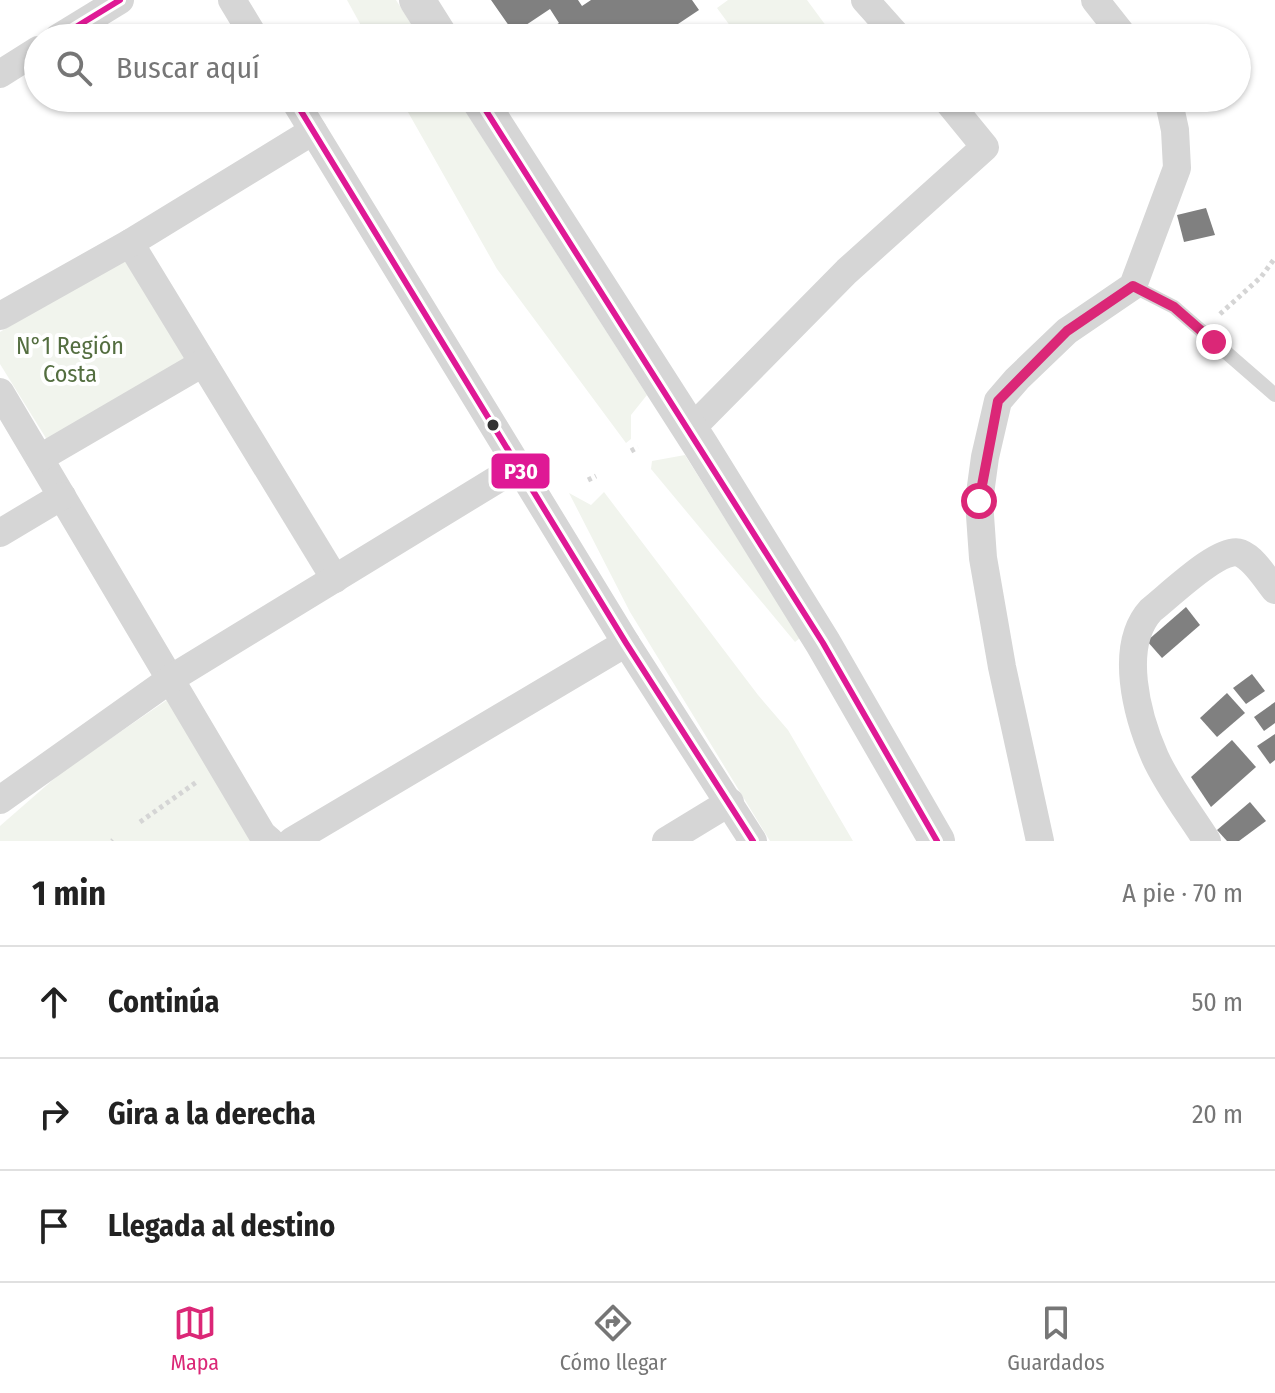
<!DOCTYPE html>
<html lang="es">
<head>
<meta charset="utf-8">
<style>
	:root { --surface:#fff; --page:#f2f2f2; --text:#222; --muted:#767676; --line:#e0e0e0; --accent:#db2777 }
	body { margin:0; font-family:"Fira Sans Condensed",sans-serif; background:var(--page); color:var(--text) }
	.stop { position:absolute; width:24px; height:24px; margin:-18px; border:6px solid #db2777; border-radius:50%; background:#fff }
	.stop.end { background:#db2777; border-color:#fff; box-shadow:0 2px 8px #0008 }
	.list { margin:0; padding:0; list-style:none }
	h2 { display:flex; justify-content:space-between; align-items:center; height:104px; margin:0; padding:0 32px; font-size:34px }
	h2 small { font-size:26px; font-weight:400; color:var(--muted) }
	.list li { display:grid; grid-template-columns:52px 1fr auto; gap:24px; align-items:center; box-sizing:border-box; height:112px; padding:0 32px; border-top:2px solid var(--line) }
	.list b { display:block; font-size:30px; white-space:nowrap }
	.list em { font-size:26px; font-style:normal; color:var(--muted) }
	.icon { flex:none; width:44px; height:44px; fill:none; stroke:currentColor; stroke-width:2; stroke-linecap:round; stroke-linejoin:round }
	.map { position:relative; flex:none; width:1275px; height:841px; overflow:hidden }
	.search { position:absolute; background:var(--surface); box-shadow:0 2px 6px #0004; left:24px; right:24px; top:24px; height:88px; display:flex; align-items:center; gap:20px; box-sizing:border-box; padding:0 28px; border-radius:44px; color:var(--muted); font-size:30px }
	.sheet { height:440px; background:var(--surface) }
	nav { display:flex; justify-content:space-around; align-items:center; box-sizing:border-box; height:112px; border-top:2px solid var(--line); background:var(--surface); font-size:22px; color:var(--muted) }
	nav a { display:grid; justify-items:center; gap:4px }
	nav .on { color:var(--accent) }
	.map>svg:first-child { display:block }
	.green { fill:#f1f4ed }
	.building { fill:#808080 }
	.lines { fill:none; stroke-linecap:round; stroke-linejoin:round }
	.path { stroke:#d5d5d5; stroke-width:5; stroke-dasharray:4 4; stroke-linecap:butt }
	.service { stroke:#d6d6d6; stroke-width:14 }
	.minor { stroke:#d6d6d6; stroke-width:28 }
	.tertiary { stroke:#d6d6d6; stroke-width:36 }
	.bus-1-casing { stroke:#fff; stroke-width:12 }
	.bus-1 { stroke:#df1995; stroke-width:6 }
	.route { stroke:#db2777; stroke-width:10 }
	.bus-dot { fill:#323232; stroke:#fff; stroke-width:3 }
	.labels { text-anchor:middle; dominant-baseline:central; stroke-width:8; stroke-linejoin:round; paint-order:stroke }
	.park-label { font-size:24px; fill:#546e40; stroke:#fff }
	.line-badge { stroke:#fff; stroke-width:3 }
	.badge-label { font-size:22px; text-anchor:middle; font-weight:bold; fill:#fff }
</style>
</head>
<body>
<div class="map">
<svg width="1275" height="841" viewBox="0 0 1275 841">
	<rect width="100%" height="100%" fill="#fff"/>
	<g class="green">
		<polygon points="347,0 396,0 420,38 368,38"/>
		<polygon points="728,0 807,0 835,38 739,38 717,8"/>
		<polygon points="400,98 457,98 647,395 631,415 631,439 626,443 497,269"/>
		<polygon points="123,258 188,358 49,443 0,364 0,332"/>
		<polygon points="685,455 800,638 795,642 651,469 652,461"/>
		<polygon points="604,492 758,695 788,730 853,841 770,841 630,612 569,493 591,505"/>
		<polygon points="167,700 255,841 0,841 0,826 63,771"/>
	</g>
	<g class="building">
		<polygon points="491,0 578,0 582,6 591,0 692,0 699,10 657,38 536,38 559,23 550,9 514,33"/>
		<polygon points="1206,208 1215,235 1184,242 1177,215"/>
		<polygon points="1186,607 1200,625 1162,658 1147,641"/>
		<polygon points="1252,674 1265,691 1246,704 1233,688"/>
		<polygon points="1227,693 1245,713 1217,737 1200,718"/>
		<polygon points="1275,702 1275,723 1264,731 1254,717"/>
		<polygon points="1275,734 1275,760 1270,764 1257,746"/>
		<polygon points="1232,740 1256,767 1211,807 1191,777"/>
		<polygon points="1250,802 1266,821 1239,841 1227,841 1217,830"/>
	</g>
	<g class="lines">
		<g class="path">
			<polyline points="1220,314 1261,277 1275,258"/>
			<polyline points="631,451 638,447"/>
			<polyline points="588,480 596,476"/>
			<polyline points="140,822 198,781"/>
			<polyline points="112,841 113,840"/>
		</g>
		<polyline class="service" points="1133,286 1174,307 1275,395"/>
		<g class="minor">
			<polyline points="232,0 255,38"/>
			<polyline points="865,0 899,38"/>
			<polyline points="1095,0 1125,38"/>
			<polyline points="58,38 120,0"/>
			<polyline points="0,74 38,50"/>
			<polyline points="293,98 626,643 753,841"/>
			<polyline points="130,243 335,579"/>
			<polyline points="0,316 130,243 313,131"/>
			<polyline points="0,392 262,834 270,841"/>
			<polyline points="690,430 847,271 985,147 945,98"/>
			<polyline points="40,458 203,363"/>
			<polyline points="0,533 62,496"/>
			<polyline points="0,800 172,678 519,466"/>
			<polyline points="292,841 626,643"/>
			<polyline points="666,841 730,802"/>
			<polyline points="1040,841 1002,667 983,558 979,501 985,457 998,401 1017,379 1067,331 1133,286 1177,168 1175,130 1168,98"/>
			<path d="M1207,841C1190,814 1168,786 1155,757C1137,716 1118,646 1151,610C1168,597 1221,545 1240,553C1255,559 1265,578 1275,590"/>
		</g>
		<g class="tertiary">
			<polyline points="417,0 441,38"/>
			<polyline points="478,98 701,446 823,643 937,841"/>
		</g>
		<defs>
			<g id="bus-1">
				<polyline points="58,38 120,0"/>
				<polyline points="293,98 626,643 753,841"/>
				<polyline points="478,98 823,643 937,841"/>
			</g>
		</defs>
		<use href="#bus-1" class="bus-1-casing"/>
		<use href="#bus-1" class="bus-1"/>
	</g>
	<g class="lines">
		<polyline class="route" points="979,501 998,401 1067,331 1133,286 1174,307 1214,342"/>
	</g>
	<circle class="bus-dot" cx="493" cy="425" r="7"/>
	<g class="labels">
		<g class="park-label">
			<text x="70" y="346">N°1 Región<tspan x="70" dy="28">Costa</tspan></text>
		</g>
	</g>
	<rect class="line-badge" x="490" y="452" width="61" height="38" rx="8" fill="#df1995"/>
	<g class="badge-label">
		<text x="521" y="479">P30</text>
	</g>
</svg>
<div class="stop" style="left:979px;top:501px"></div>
<div class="stop end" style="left:1214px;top:342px"></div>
<div class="search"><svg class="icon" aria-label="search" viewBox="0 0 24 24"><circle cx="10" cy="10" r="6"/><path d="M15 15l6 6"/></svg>Buscar aquí</div>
</div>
<section class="sheet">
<h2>1 min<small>A pie · 70 m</small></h2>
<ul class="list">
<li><svg class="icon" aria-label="ahead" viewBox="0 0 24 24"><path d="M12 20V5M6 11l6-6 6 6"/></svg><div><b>Continúa</b></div><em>50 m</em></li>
<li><svg class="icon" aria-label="right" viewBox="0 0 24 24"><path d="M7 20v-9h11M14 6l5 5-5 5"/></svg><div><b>Gira a la derecha</b></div><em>20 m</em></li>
<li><svg class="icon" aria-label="arrive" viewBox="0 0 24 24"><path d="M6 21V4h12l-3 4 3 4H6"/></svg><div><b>Llegada al destino</b></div></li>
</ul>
</section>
<nav>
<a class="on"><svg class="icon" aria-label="map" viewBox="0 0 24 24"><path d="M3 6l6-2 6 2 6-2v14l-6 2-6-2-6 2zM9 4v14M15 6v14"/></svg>Mapa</a>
<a><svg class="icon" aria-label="directions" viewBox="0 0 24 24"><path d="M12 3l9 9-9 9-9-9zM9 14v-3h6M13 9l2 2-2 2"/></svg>Cómo llegar</a>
<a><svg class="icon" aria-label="saved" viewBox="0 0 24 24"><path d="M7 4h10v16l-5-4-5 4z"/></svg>Guardados</a>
</nav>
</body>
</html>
